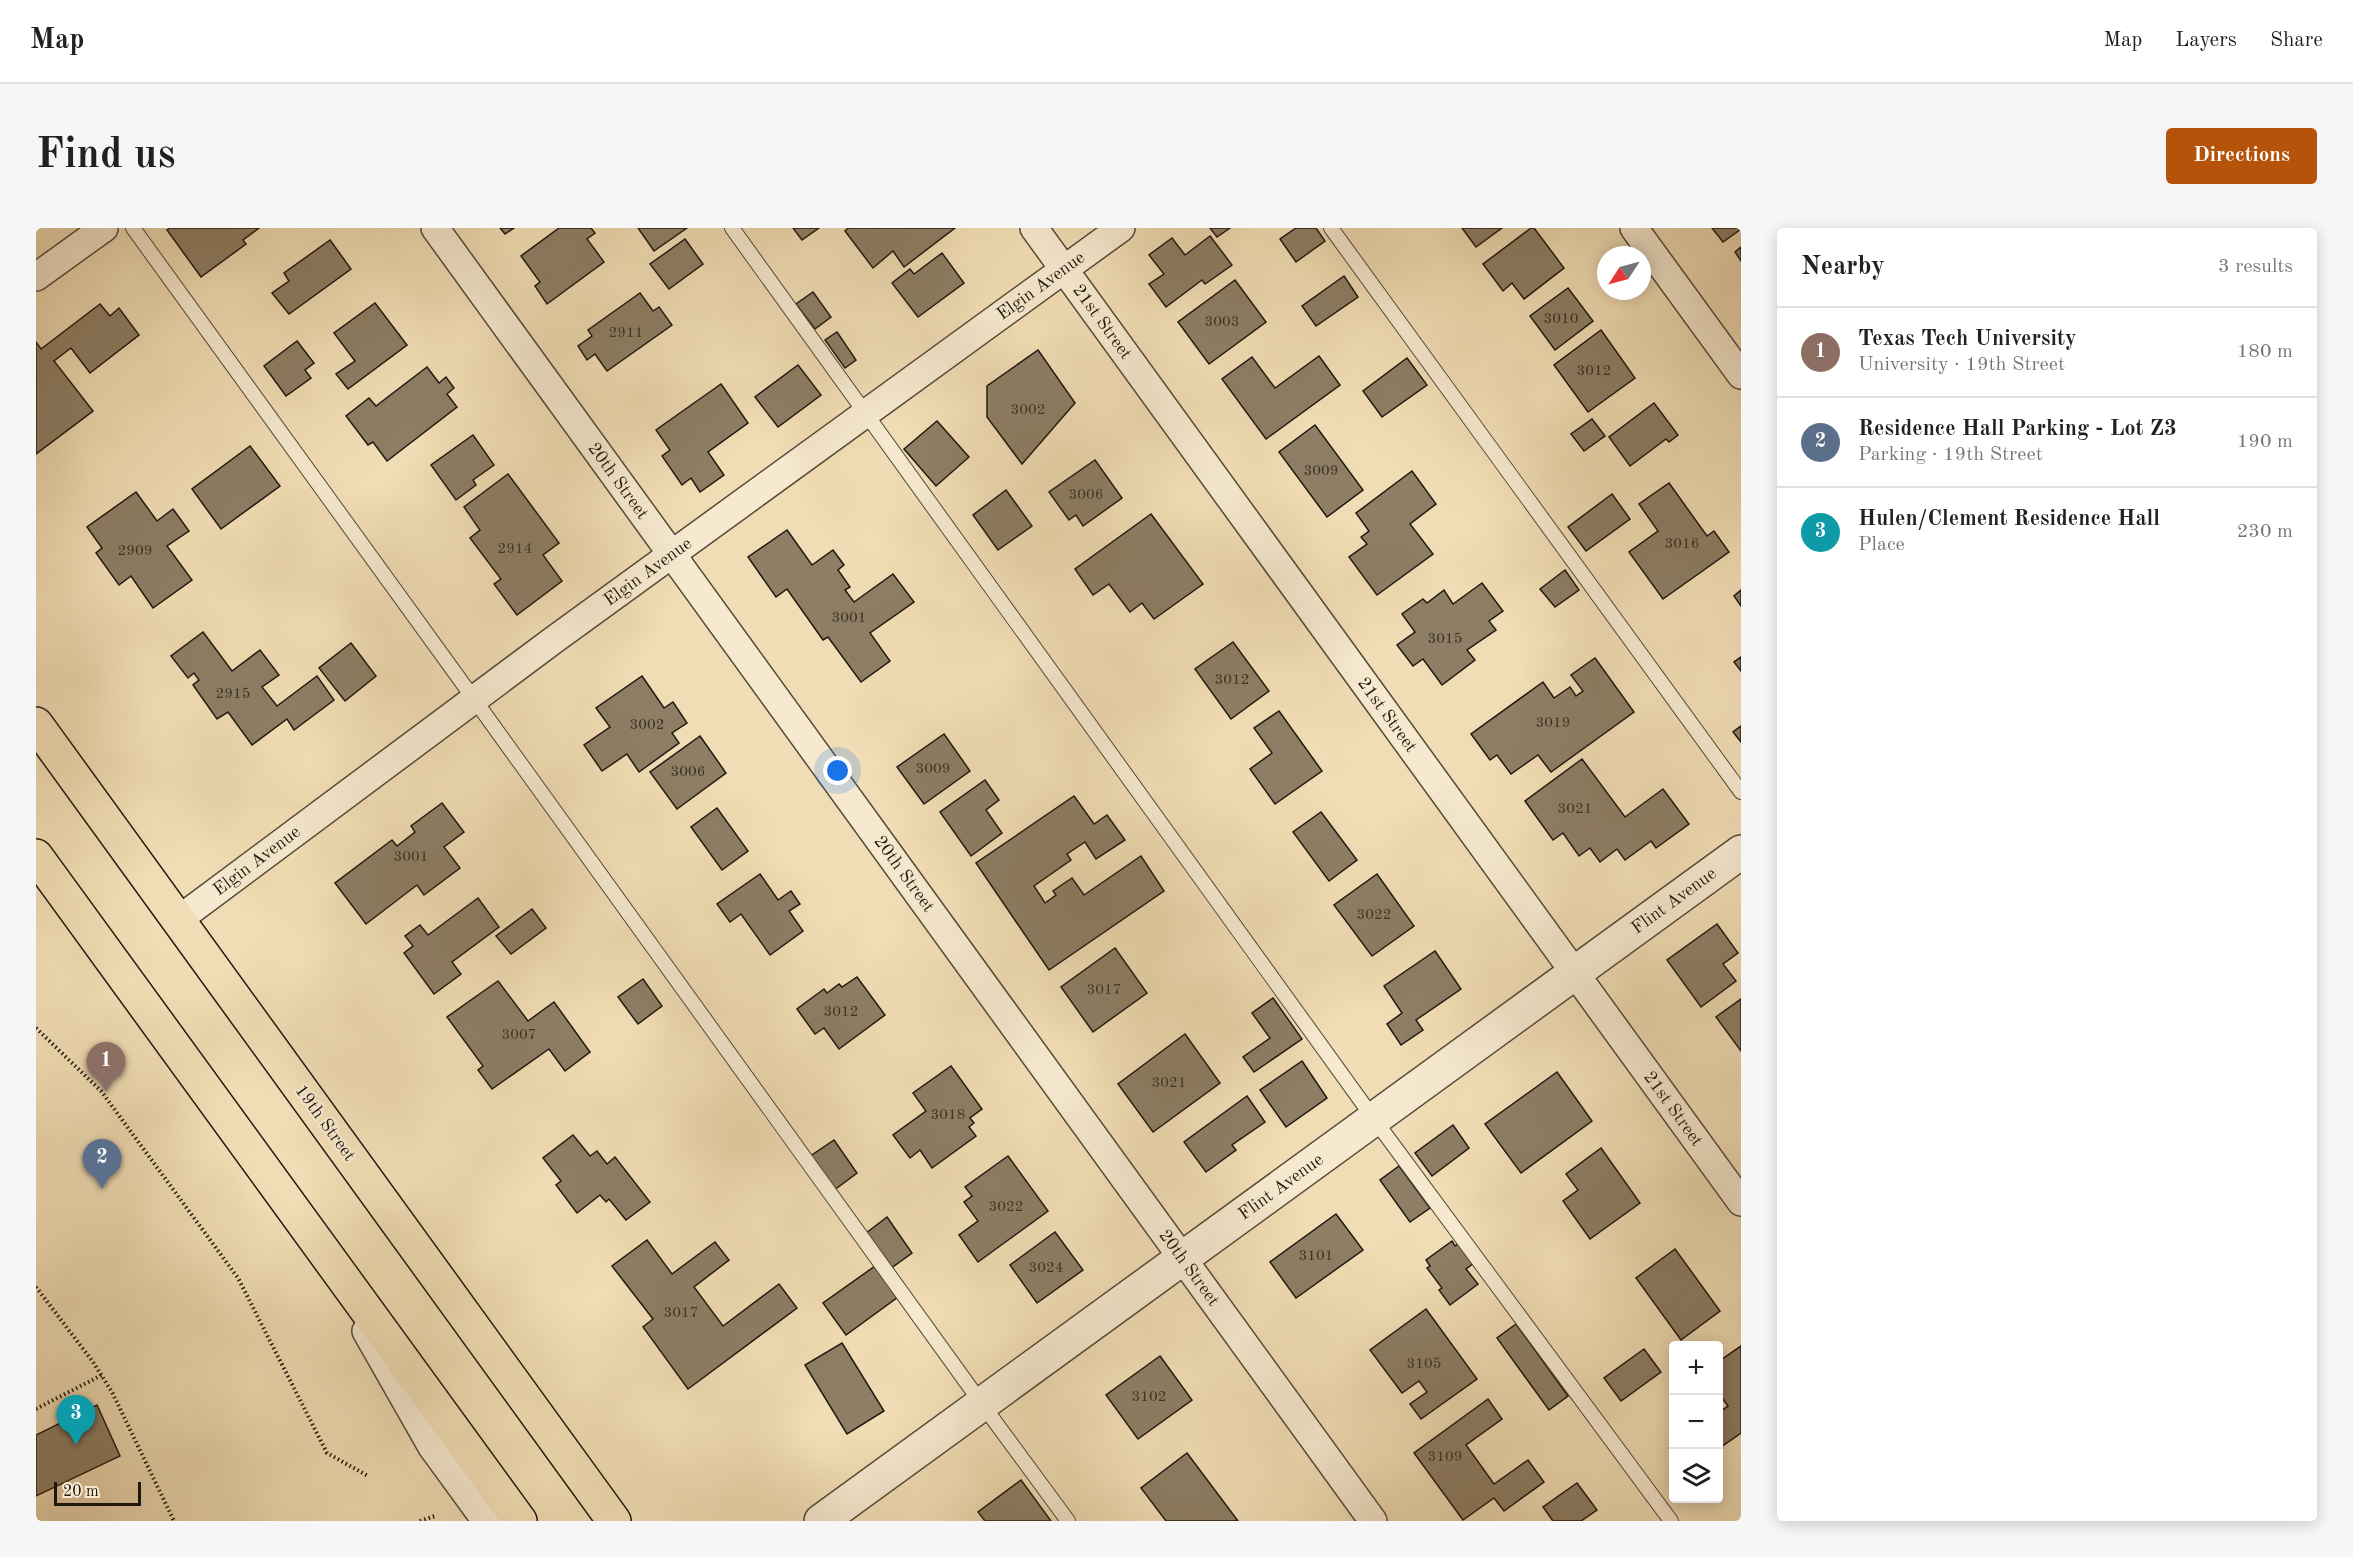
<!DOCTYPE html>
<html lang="en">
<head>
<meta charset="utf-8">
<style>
	:root { --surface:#fff; --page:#f6f6f6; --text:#202124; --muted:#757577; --line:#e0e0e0; --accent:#b45309 }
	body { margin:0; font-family:"Old Standard TT",serif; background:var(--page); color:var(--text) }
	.controls { position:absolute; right:18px; bottom:18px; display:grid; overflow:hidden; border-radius:6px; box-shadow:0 3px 15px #0003 }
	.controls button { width:54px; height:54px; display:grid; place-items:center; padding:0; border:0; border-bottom:2px solid var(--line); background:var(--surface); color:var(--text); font:30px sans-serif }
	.compass { position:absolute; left:1561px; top:18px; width:54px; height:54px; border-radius:50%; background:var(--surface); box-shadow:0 3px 15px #0003; rotate:234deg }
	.scale { position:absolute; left:18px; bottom:15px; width:87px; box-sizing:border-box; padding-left:6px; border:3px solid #20180f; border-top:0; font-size:16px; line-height:21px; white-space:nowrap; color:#20180f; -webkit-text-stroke:4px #f6e9cf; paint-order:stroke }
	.you { position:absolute; left:802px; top:543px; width:21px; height:21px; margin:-15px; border:4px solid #fff; border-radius:50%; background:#1a73e8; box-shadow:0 0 0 9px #1a73e833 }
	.badge { display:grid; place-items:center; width:39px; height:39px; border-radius:50%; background:var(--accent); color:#fff; font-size:20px; font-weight:700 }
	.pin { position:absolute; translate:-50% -50px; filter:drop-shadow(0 2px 3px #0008) }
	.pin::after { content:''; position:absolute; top:32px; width:21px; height:18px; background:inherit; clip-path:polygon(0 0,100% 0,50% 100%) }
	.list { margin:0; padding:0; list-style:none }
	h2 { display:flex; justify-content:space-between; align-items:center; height:78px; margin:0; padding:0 24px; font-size:26px }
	h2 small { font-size:20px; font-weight:400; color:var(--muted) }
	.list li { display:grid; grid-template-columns:39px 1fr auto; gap:18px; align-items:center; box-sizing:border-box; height:90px; padding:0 24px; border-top:2px solid var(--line) }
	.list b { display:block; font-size:22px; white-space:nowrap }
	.list p { margin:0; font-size:20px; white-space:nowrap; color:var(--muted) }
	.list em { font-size:20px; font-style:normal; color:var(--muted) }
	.icon { flex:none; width:33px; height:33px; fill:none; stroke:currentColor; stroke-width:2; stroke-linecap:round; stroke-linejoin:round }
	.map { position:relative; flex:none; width:1705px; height:1293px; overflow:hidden; border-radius:6px }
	header { display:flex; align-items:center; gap:36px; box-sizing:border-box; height:84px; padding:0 30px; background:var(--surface); border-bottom:2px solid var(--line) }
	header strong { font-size:28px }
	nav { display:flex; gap:33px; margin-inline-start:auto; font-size:21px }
	.intro { display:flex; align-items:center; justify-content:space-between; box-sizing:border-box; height:144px; padding:0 36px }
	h1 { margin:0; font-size:42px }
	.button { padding:15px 27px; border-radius:6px; background:var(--accent); color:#fff; font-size:21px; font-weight:700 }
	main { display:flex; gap:36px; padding:0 36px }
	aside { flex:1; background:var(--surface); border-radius:6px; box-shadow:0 3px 15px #0003 }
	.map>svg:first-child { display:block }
	.building { fill:#8d7e65; stroke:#20180f; stroke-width:1.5 }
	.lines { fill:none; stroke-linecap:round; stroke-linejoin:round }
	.service-casing { stroke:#544938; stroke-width:16 }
	.minor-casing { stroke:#544938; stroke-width:30 }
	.tertiary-casing { stroke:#544938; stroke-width:36 }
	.primary-casing { stroke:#20180f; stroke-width:36 }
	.path { stroke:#20180f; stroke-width:4; stroke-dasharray:1.5 3; stroke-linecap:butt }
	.service { stroke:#f6e9cf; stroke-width:14 }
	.minor { stroke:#f6e9cf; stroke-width:27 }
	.tertiary { stroke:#f6e9cf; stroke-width:33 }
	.primary { stroke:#f1ddb5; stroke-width:33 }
	.labels { text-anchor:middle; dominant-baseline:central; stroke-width:4.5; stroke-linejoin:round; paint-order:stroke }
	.number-label { font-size:15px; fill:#3b3224 }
	.street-label { font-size:18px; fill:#20180f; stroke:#f6e9cf }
</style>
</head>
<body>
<header>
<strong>Map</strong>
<nav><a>Map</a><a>Layers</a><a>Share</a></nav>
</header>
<div class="intro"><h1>Find us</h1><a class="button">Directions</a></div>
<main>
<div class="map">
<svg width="1705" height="1293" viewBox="0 0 1705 1293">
	<rect width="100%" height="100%" fill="#f1ddb5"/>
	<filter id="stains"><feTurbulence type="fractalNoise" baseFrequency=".00333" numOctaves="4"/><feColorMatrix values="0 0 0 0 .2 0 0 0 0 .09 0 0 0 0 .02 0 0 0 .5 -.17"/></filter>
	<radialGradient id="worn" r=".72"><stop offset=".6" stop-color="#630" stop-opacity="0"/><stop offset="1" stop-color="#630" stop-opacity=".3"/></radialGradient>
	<g class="building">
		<polygon points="134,0 223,0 207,12 210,16 165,49 131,2"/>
		<polygon points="464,0 478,0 469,6"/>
		<polygon points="523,0 555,0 559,5 551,11 568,34 511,76 499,58 504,54 485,28"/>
		<polygon points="602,0 651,0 618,23"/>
		<polygon points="757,0 783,0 766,12"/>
		<polygon points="812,0 919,0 868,39 857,23 837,40 809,3"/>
		<polygon points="1174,0 1194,0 1181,9"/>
		<polygon points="1260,0 1280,0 1289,13 1260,34 1244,11"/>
		<polygon points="1426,0 1466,0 1440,19"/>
		<polygon points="1495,0 1498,0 1528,40 1488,71 1476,55 1467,63 1447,36"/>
		<polygon points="1676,0 1705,0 1705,1 1687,14"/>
		<polygon points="1174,8 1196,37 1169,56 1166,52 1130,79 1113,56 1128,46 1113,27 1136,10 1149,27"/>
		<polygon points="649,11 667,36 633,61 614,36"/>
		<polygon points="294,12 315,41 253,86 236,65 253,53 248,45"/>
		<polygon points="1705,19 1705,33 1699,24"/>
		<polygon points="906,25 928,55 882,89 856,55 874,41 878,46"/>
		<polygon points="1308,48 1322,69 1280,98 1266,78"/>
		<polygon points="1199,52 1230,94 1173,136 1142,94"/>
		<polygon points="1532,60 1557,93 1519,122 1494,88"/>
		<polygon points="777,64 795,89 779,101 760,76"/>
		<polygon points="604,65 617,83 623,79 636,97 571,143 559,126 551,132 542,118 556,108 552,102"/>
		<polygon points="339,75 371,117 312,161 300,146 319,133 298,105"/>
		<polygon points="64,76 74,88 83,80 103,107 54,145 35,120 18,133 57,183 0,226 0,114 5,121"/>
		<polygon points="1565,102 1599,150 1552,184 1518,137"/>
		<polygon points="801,104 820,132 809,140 789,112"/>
		<polygon points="261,113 278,135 269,142 275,150 250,168 228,138"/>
		<polygon points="1002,122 1039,175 986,236 951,189 951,158"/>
		<polygon points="1283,128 1304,157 1230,211 1186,151 1216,129 1239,160"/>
		<polygon points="1371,130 1391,157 1346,189 1327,163"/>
		<polygon points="762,137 785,167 742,199 719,169"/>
		<polygon points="391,139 403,155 410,149 418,160 411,166 421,179 351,233 337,214 332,217 310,188 333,170 340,178"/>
		<polygon points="685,156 712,195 672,224 688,247 664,264 655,250 646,257 626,228 634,222 620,202"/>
		<polygon points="1618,175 1642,207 1633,214 1630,211 1594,238 1573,209"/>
		<polygon points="1556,191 1569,208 1548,223 1535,206"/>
		<polygon points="901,193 933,229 900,258 868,221"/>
		<polygon points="1279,197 1327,262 1291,289 1243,224"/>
		<polygon points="437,207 458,237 437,252 440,257 420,272 395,237"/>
		<polygon points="214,218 244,258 185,301 156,261"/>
		<polygon points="1059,232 1086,270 1047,298 1040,287 1033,292 1013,264"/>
		<polygon points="1376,243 1400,276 1374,296 1397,326 1341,367 1313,329 1331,316 1325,309 1333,303 1320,285"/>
		<polygon points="472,246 523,315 507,327 526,353 481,387 458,356 465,351 434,310 444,302 428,279"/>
		<polygon points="1633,255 1671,308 1678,303 1693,324 1627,371 1593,324 1622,303 1603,276"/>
		<polygon points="970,262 996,298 962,322 937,287"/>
		<polygon points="100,264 121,293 137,281 153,303 131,318 156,352 117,380 95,348 83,357 60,325 66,320 51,299"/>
		<polygon points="1576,266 1594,291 1550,323 1532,299"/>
		<polygon points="1115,286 1167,356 1118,391 1106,375 1094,384 1073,356 1057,367 1039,341"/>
		<polygon points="751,302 776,337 797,322 808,337 802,342 814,359 809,362 818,374 857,346 878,374 834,405 854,433 825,454 792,409 787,412 751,361 740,369 712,329"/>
		<polygon points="1529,342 1543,362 1519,379 1504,361"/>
		<polygon points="1446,355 1467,383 1453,393 1460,402 1431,422 1439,432 1406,457 1387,431 1377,438 1361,417 1379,404 1366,386 1387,371 1391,375 1408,362 1417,376"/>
		<polygon points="1705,362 1705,378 1698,368"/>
		<polygon points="167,404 196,443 224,422 243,447 226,459 241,478 281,448 298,472 258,502 251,491 216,517 192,484 181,491 157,457 163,452 158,445 152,450 135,428"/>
		<polygon points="1197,414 1233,463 1195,491 1159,441"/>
		<polygon points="315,415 340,448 309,473 283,440"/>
		<polygon points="1705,429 1705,443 1698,434"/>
		<polygon points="1559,430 1598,484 1515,544 1502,527 1475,546 1461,527 1454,532 1435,506 1507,454 1518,470 1534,459 1540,468 1547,463 1535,447"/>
		<polygon points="606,448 628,480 637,474 651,495 636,505 643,515 603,544 591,526 566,543 548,517 574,499 560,480"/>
		<polygon points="1243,483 1286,543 1239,576 1214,541 1236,525 1218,500"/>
		<polygon points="1705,498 1705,514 1697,504"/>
		<polygon points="908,506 934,543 888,576 861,539"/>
		<polygon points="664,508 690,545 641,581 614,544"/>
		<polygon points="1546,531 1589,589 1627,561 1653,596 1620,620 1615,613 1589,632 1581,621 1564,634 1554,620 1543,628 1527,605 1517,612 1489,573"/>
		<polygon points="949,552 963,572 950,582 966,605 935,628 904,584"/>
		<polygon points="1038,568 1058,596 1071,587 1089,612 1060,631 1049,614 1031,626 1035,632 998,658 1009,675 1020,667 1017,663 1036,650 1048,667 1105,628 1128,663 1013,742 940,635"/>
		<polygon points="406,575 428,604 408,619 424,640 388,667 381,657 330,696 299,655 356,612 361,618 379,604 375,598"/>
		<polygon points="681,580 712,623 686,642 655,599"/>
		<polygon points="1285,584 1321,632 1293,653 1257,604"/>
		<polygon points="724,646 742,672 755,663 764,676 753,683 767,703 734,727 705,686 694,694 681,676"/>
		<polygon points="1341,646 1378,698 1336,728 1298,677"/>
		<polygon points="442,670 463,699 416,734 425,746 398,766 368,725 377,718 369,708 384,697 392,707"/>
		<polygon points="496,681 510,700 475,726 460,708"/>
		<polygon points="1681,696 1702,725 1687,736 1700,753 1665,779 1631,732"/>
		<polygon points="1079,720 1111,765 1057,804 1025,759"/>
		<polygon points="1399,723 1425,761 1380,792 1387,802 1365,817 1351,796 1366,785 1348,758"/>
		<polygon points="821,749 849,787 803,821 788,800 779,806 761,781 788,761 791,765 803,756 806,759"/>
		<polygon points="607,751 626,778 602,796 582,769"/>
		<polygon points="462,753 492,793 518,774 554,824 529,843 513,821 456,861 442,842 447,838 411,789"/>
		<polygon points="1237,770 1266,811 1218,844 1207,829 1234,810 1216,785"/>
		<polygon points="1705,771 1705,823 1680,789"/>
		<polygon points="1149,806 1184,855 1117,904 1082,856"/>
		<polygon points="1266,833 1291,870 1250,899 1224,862"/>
		<polygon points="915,838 946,881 934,890 938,895 933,899 940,908 896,940 884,922 874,930 857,907 890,883 877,865"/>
		<polygon points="1521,844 1556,893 1485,945 1449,896"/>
		<polygon points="1211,868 1229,894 1196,917 1200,922 1170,944 1148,914"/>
		<polygon points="1417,897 1433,920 1396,948 1379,925"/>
		<polygon points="537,907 554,928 561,923 571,936 579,929 614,974 590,992 573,971 570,974 564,967 541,985 520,957 525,953 507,930"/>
		<polygon points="798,912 821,945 797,963 773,929"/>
		<polygon points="1565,920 1604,975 1554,1011 1527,973 1542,962 1530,946"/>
		<polygon points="972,928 1012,983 942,1034 923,1007 942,993 928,974 936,968 929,959"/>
		<polygon points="1363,938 1394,980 1374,994 1344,952"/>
		<polygon points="1300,986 1327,1022 1260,1070 1234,1034"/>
		<polygon points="851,989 876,1025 854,1041 829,1006"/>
		<polygon points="1019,1004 1047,1042 1001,1075 974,1037"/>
		<polygon points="611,1012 636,1046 679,1014 693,1032 658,1059 687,1098 743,1056 761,1080 652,1161 607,1099 617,1091 576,1038"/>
		<polygon points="1416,1013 1419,1018 1423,1015 1438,1035 1430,1041 1442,1056 1414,1077 1403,1062 1406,1060 1391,1040 1394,1038 1390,1032"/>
		<polygon points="1639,1021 1684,1083 1645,1112 1600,1050"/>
		<polygon points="839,1038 862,1069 810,1107 787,1075"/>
		<polygon points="1390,1081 1441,1151 1385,1191 1374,1176 1391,1164 1383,1153 1366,1165 1334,1122"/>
		<polygon points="1480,1096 1532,1168 1513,1182 1461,1110"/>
		<polygon points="806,1115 848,1183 811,1206 769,1137"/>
		<polygon points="1705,1118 1705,1205 1682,1221 1682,1185 1692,1178 1682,1164 1682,1134"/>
		<polygon points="1608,1121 1625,1144 1585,1173 1568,1150"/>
		<polygon points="1124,1128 1156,1172 1102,1211 1070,1167"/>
		<polygon points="1452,1171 1466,1191 1430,1217 1458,1256 1492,1232 1508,1254 1468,1283 1458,1270 1427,1292 1378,1225"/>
		<polygon points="61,1177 84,1228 0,1268 0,1207"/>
		<polygon points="1151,1225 1202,1293 1130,1293 1105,1260"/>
		<polygon points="985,1252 1015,1293 949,1293 942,1284"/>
		<polygon points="1541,1255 1561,1282 1545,1293 1517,1293 1507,1279"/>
	</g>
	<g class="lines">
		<defs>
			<g id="service">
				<polyline points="97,0 438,471 946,1176 1032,1293"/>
				<polyline points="696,0 1338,891 1635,1293"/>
				<polyline points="1295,0 1705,564"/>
			</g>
			<g id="minor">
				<polyline points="399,0 1337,1293"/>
				<polyline points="998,0 1705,974"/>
				<polyline points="1598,0 1705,147"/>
				<polyline points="0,49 68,0"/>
				<polyline points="142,692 519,411 1085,0"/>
				<polyline points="330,1103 396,1219 450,1293"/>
			</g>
			<polyline id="tertiary" points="785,1293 1705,624"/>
			<g id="primary">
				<polyline points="0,496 578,1293"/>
				<polyline points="0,628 484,1293"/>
			</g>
		</defs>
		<use href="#service" class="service-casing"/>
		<use href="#minor" class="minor-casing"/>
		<use href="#tertiary" class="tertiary-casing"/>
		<use href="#primary" class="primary-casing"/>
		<g class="path">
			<polyline points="0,800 65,863 202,1050 291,1225 332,1248"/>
			<polyline points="0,1059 57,1134 76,1164 138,1293"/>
			<polyline points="0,1181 66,1147"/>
			<polyline points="384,1293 399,1288"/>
		</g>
		<use href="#service" class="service"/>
		<use href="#minor" class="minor"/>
		<use href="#tertiary" class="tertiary"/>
		<use href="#primary" class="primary"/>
	</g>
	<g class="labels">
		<g class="number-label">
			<text x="1525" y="91">3010</text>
			<text x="1186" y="94">3003</text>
			<text x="590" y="105">2911</text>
			<text x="1558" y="143">3012</text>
			<text x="992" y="182">3002</text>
			<text x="1285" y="243">3009</text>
			<text x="1050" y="267">3006</text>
			<text x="1646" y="316">3016</text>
			<text x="479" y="321">2914</text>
			<text x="99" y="323">2909</text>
			<text x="813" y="390">3001</text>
			<text x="1409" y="411">3015</text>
			<text x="1196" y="452">3012</text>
			<text x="197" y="466">2915</text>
			<text x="1517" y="495">3019</text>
			<text x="611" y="497">3002</text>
			<text x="897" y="541">3009</text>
			<text x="652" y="544">3006</text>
			<text x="1539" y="581">3021</text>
			<text x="375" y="629">3001</text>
			<text x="1338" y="687">3022</text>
			<text x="1068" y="762">3017</text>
			<text x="805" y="784">3012</text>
			<text x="483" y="807">3007</text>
			<text x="1133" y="855">3021</text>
			<text x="912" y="887">3018</text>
			<text x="970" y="979">3022</text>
			<text x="1280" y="1028">3101</text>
			<text x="1010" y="1040">3024</text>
			<text x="645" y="1085">3017</text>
			<text x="1388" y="1136">3105</text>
			<text x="1113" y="1169">3102</text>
			<text x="1409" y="1229">3109</text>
		</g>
		<g class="street-label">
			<text transform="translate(1005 58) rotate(-36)">Elgin Avenue</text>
			<text transform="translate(1066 94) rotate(54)">21st Street</text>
			<text transform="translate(582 253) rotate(54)">20th Street</text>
			<text transform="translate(612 344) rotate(-36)">Elgin Avenue</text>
			<text transform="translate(1351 487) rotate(54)">21st Street</text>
			<text transform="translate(221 633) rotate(-37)">Elgin Avenue</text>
			<text transform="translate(868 646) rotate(54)">20th Street</text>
			<text transform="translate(1638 673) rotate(-36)">Flint Avenue</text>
			<text transform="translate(1637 881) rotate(54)">21st Street</text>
			<text transform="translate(289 895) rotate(54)">19th Street</text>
			<text transform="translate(1245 959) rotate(-36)">Flint Avenue</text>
			<text transform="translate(1153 1040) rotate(54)">20th Street</text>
		</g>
	</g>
	<rect width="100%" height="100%" filter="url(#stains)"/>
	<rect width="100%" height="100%" fill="url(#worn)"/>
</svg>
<div class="controls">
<button>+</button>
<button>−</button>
<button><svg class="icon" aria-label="layers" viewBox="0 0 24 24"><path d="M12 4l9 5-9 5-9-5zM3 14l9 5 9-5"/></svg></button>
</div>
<svg class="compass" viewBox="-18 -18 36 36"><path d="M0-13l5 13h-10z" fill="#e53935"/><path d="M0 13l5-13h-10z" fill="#757577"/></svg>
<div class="scale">20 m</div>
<div class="you"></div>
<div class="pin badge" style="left:70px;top:864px;background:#8d6e63">1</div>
<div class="pin badge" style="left:66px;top:961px;background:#5c6f8a">2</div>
<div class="pin badge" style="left:40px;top:1217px;background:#0f9aa8">3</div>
</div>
<aside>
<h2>Nearby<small>3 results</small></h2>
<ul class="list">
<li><span class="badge" style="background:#8d6e63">1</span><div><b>Texas Tech University</b><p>University · 19th Street</p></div><em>180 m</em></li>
<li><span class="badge" style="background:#5c6f8a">2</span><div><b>Residence Hall Parking - Lot Z3</b><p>Parking · 19th Street</p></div><em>190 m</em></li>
<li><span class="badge" style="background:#0f9aa8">3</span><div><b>Hulen/Clement Residence Hall</b><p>Place</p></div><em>230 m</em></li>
</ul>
</aside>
</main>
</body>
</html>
